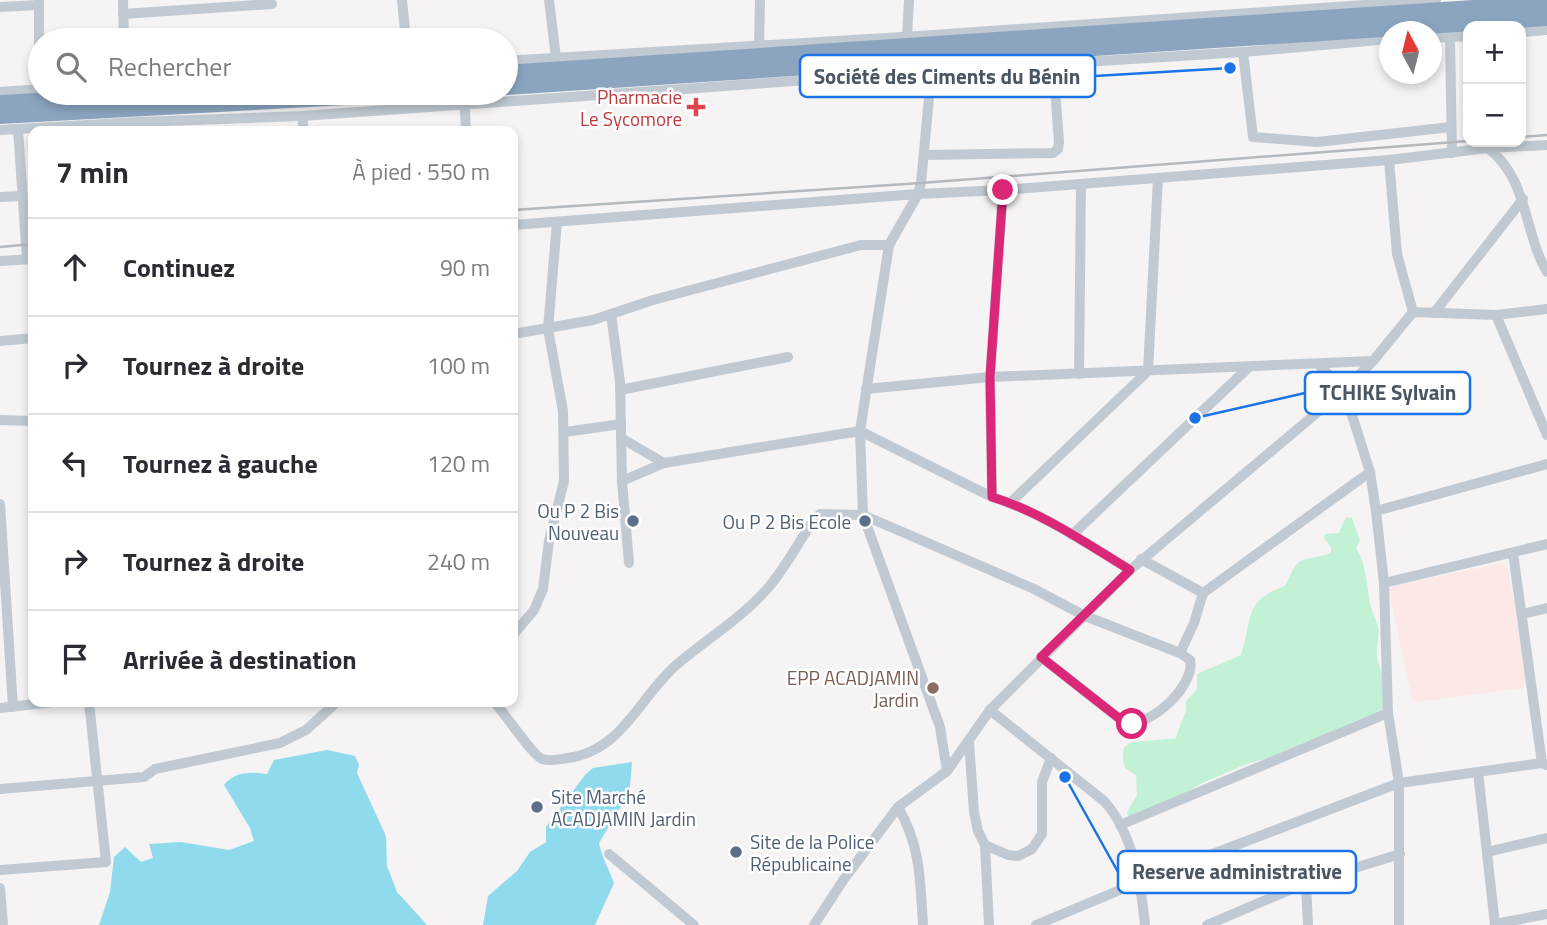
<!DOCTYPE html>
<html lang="fr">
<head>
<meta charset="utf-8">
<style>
	:root { --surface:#fff; --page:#f2f2f3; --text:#2b2b33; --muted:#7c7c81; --line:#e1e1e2 }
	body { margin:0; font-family:"Titillium Web",sans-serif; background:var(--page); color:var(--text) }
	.controls { position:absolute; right:21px; top:21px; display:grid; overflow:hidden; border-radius:14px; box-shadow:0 4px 10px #0003 }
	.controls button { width:63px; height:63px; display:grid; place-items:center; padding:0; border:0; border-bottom:2px solid var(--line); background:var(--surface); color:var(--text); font:35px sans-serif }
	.compass { position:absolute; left:1379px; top:21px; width:63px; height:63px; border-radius:50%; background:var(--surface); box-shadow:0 4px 10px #0003; rotate:353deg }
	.stop { position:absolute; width:21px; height:21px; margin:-16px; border:5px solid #db2777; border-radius:50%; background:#fff }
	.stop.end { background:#db2777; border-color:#fff; box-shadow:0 2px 7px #0008 }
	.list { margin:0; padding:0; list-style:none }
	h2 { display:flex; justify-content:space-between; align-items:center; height:91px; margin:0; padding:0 28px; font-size:30px }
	h2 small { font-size:23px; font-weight:400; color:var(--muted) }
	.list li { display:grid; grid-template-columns:46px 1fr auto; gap:21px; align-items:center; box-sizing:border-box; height:98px; padding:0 28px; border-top:2px solid var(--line) }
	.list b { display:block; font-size:26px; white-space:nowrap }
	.list em { font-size:23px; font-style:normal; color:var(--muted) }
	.icon { flex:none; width:38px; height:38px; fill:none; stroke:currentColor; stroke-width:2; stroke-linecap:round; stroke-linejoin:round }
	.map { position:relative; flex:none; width:1547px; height:925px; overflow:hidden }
	.search { position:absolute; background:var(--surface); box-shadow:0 4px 10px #0003; left:28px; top:28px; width:490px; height:77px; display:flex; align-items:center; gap:18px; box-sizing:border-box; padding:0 24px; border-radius:38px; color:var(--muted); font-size:26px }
	.panel { position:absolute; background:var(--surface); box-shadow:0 4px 10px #0003; left:28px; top:126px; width:490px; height:581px; border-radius:14px }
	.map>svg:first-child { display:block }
	.medical { fill:#fce8e6 }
	.green { fill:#c3f1d5 }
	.water { fill:#90daee }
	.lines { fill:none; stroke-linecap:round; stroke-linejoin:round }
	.minor { stroke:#c1cad2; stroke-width:10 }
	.highway { stroke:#8ba5c1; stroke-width:16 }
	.rail { stroke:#b5b8bd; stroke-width:2.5 }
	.route { stroke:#db2777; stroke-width:9 }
	.health-dot { fill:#e0444e; stroke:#fff; stroke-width:2.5 }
	.service-dot { fill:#5c6f8a; stroke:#fff; stroke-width:2.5 }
	.education-dot { fill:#8d6e63; stroke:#fff; stroke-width:2.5 }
	.labels { text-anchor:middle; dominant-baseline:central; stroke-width:5; stroke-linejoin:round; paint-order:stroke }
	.health-label { font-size:19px; fill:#be3a42; stroke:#fff; text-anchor:end }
	.service-label { font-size:19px; fill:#4e5e75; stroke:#fff; text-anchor:end }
	.education-label { font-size:19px; fill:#785e54; stroke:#fff; text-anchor:end }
	.leader { fill:none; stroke:#1a73e8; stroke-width:2.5 }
	.callout-dot { fill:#1a73e8; stroke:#fff; stroke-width:2.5 }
	.callout { fill:#fff; stroke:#1a73e8; stroke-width:2.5 }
	.callout-label { font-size:21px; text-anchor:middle; font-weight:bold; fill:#4a5661 }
</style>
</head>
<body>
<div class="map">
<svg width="1547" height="925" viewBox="0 0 1547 925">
	<rect width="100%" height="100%" fill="#f5f3f3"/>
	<polygon class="medical" points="1502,563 1508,568 1527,683 1522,688 1416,702 1412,699 1389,591 1393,586"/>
	<path class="green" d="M1346,517L1352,518L1360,540L1356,549C1366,559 1367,591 1371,607C1372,614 1377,620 1378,628C1380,637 1376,646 1377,655C1377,665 1383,672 1385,681C1387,689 1383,701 1383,709L1375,715L1357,720L1318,741L1305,742L1268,758L1249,763L1200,784L1181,797L1129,819L1127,812L1137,795L1136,775L1125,768C1119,746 1125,741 1147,741C1157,741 1165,738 1175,739L1186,711V701L1197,689V674L1241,655C1253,619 1242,601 1285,586C1289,579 1292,569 1297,564C1305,556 1321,559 1331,552V547L1324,538L1325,534L1339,533Z"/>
	<g class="water">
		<path d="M327,750L355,756L359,765L357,773L386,836L387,866L397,892L427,925H99L110,892L114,857L125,847L141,862L153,858L149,844L181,842L229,850L254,841L250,828L224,785C236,771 251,772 267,774L274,760Z"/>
		<path d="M632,762L630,786L626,798L599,843C602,858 609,869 614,883L595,925H483L488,896L517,871L530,852L546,842V827L585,775L593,768Z"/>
	</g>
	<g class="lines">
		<g class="minor">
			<polyline points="39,0 39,90"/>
			<polyline points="123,0 124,40"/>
			<polyline points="402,0 406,40"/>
			<polyline points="549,0 556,58"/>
			<polyline points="0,7 39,5"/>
			<polyline points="123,14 272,4"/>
			<polyline points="1447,20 1450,38 1452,153"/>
			<polyline points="1521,32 1547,30"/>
			<polyline points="907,37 909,0"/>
			<polyline points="1432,38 1468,36"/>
			<polyline points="759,45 760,0"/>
			<polyline points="1243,52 1253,137 1317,142 1451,127"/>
			<polyline points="506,61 919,36 1436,0"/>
			<polyline points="0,92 40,89"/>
			<polyline points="464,93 466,131"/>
			<polyline points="302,116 304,131"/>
			<polyline points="18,129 27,259"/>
			<polyline points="0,130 138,122 302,116 922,72 1243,52 1390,39"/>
			<path d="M1488,148C1529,180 1523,231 1547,272"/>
			<polyline points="924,155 1053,153 1058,149 1059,142 1053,63"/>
			<polyline points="1389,160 1397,254 1413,312"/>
			<polyline points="0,197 22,196"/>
			<polyline points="513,225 918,194 1003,190 1389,160 1488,148 1547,145"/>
			<polyline points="0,261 33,259"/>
			<polyline points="1434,313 1523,199"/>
			<polyline points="611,314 620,382 622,481 629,563"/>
			<polyline points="1496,315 1547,435"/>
			<polyline points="513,334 593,320 653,300 861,245 889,245"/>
			<polyline points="0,341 33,338"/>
			<polyline points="1318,364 1344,390 1370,472 1376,511 1384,583 1388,713 1399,783 1399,925"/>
			<polyline points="1079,374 1081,184"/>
			<polyline points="866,389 990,377 1373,361"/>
			<polyline points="620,390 788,357"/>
			<polyline points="0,420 33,421"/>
			<polyline points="565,432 621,424"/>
			<polyline points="621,438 664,463"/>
			<path d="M622,481L664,463L860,431L992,497C1041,512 1086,543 1130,570"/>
			<polyline points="992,497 990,377 1003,190"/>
			<polyline points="1010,503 1148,371 1158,178"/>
			<polyline points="0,504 13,707"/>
			<polyline points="1376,511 1547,464"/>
			<polyline points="1072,535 1249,367"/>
			<polyline points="1513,553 1542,763"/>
			<polyline points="1141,559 1203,593"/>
			<polyline points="1384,583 1547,544"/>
			<polyline points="1522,614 1547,608"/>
			<polyline points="513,635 534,610 543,589 549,541 564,481 563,411 548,329 557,222"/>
			<polyline points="1180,653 1194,623 1203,593 1370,472"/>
			<path d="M494,702C504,712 533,756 542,759C550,762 560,759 568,758C621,751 639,699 674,667C705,640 741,619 768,588C786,567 798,543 813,521L820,514L863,515L1032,588L1085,616L1180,653L1190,660C1196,685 1150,728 1125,723L1041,657"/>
			<polyline points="0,708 53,702"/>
			<path d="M990,710L1104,801C1133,833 1141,884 1145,925"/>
			<polyline points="969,742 974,812 978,831 985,845 1008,855 1018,856 1032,849 1042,834 1042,782 1051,758"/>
			<polyline points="947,771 990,710 1130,570 1344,390 1373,361 1413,312 1496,315 1547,309"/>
			<polyline points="1478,772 1495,925"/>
			<polyline points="0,789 144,777 155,769 280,743 306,730 337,702"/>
			<path d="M898,807C921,847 920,880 923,925"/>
			<polyline points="1120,825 1388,713"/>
			<polyline points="985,845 989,925"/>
			<polyline points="1487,852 1547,838"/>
			<polyline points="609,854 694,925"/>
			<polyline points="0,870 106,862 89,702"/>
			<polyline points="1306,883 1308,925"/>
			<polyline points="0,888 3,925"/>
			<polyline points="1495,924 1547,914"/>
			<polyline points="814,925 844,879 898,807 947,771 940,727 863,515 860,431 889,245 918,194 921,183 932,66"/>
			<polyline points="1036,925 1139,882 1399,783 1542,763 1547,765"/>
			<polyline points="1207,925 1306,883 1400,854"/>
		</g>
		<g class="highway">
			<polyline points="506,73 1547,3"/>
			<polyline points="506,87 1547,18"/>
			<polyline points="0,103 176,93"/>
			<polyline points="0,116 418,93"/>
		</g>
		<g class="rail">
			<polyline points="1521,137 1547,135"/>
			<polyline points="513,210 921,183 1468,141"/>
			<polyline points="0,247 33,244"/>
		</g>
	</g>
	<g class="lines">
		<path class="route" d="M1003,190L990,377L992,497C1041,512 1086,543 1130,570L1041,657L1125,723L1132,724"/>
	</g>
	<path class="health-dot" d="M692.5 96.5h7v7h7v7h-7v7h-7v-7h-7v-7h7z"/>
	<g class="service-dot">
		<circle cx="633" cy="521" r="7"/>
		<circle cx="865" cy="521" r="7"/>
		<circle cx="537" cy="807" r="7"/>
		<circle cx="736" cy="852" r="7"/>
	</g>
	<circle class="education-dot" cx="933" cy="688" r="7"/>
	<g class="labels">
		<g class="health-label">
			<text x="682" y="96">Pharmacie<tspan x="682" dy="22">Le Sycomore</tspan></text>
		</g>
		<g class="service-label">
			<text x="619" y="510">Ou P 2 Bis<tspan x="619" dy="22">Nouveau</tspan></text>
			<text x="851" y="521">Ou P 2 Bis Ecole</text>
			<text x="551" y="796" text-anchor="start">Site Marché<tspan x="551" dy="22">ACADJAMIN Jardin</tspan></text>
			<text x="750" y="841" text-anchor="start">Site de la Police<tspan x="750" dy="22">Républicaine</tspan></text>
		</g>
		<g class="education-label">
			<text x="919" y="677">EPP ACADJAMIN<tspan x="919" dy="22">Jardin</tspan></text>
		</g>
	</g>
	<path class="leader" d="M1230 68L1095 76M1195 418L1305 393M1065 777L1118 872"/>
	<g class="callout-dot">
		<circle cx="1230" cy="68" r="7"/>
		<circle cx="1195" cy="418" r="7"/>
		<circle cx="1065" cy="777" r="7"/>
	</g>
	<g class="callout">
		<rect x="800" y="55" width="295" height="42" rx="7"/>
		<rect x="1305" y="372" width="165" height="42" rx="7"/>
		<rect x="1118" y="851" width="238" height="42" rx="7"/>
	</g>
	<g class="callout-label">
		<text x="947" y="84">Société des Ciments du Bénin</text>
		<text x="1388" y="400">TCHIKE Sylvain</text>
		<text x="1237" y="879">Reserve administrative</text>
	</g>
</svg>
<div class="controls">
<button>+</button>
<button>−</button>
</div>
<svg class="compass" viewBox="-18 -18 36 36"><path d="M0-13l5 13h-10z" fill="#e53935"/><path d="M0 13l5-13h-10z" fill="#7c7c81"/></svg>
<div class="stop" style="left:1132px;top:724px"></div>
<div class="stop end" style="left:1003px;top:190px"></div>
<div class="search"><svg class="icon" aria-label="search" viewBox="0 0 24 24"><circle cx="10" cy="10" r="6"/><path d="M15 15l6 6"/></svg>Rechercher</div>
<section class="panel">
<h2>7 min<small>À pied · 550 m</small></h2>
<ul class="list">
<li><svg class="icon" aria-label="ahead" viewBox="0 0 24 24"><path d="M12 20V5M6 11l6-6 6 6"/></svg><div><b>Continuez</b></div><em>90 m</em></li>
<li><svg class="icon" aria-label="right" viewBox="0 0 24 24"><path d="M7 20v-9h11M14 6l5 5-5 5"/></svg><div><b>Tournez à droite</b></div><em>100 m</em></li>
<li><svg class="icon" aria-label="left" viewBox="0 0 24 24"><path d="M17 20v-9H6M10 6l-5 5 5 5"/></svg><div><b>Tournez à gauche</b></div><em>120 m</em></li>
<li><svg class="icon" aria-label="right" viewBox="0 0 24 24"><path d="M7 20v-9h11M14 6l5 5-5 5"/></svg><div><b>Tournez à droite</b></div><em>240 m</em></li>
<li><svg class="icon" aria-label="arrive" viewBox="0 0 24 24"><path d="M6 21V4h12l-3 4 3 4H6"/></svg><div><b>Arrivée à destination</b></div></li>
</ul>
</section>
</div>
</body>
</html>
